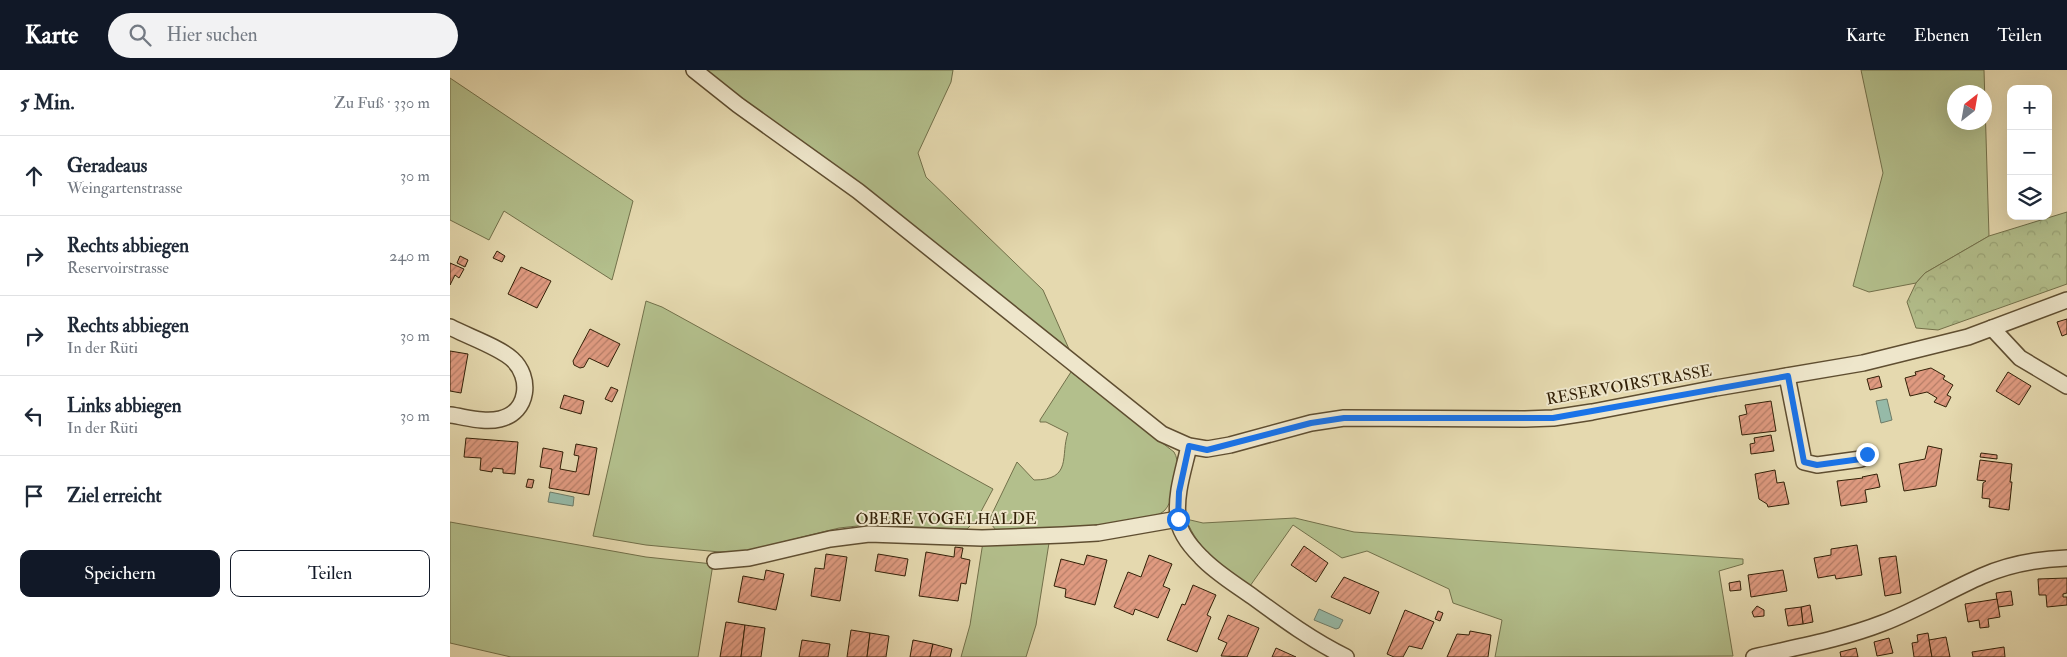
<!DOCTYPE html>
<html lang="de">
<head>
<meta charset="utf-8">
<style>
	:root { --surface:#fff; --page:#f2f2f3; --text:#1f2937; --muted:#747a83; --line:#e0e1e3; --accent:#111827 }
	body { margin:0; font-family:"IM FELL Double Pica",serif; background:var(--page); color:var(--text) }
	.controls { position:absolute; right:15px; top:15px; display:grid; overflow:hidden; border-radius:10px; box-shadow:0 5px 20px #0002 }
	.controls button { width:45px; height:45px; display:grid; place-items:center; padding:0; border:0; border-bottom:1px solid var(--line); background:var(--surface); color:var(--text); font:25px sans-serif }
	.compass { position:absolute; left:1497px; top:15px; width:45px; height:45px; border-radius:50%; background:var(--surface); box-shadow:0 5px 20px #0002; rotate:31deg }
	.stop { position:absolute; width:15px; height:15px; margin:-11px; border:4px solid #1a73e8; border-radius:50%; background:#fff }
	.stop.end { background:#1a73e8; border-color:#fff; box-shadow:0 1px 5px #0008 }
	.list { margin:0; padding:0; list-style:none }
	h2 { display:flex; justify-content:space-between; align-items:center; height:65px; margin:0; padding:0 20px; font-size:21px }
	h2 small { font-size:16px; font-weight:400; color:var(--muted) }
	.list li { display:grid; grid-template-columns:32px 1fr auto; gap:15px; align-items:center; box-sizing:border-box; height:80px; padding:0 20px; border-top:1px solid var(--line) }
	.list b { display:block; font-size:19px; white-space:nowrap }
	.list p { margin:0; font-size:16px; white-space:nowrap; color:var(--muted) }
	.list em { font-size:16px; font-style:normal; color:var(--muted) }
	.actions { display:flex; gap:10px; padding:15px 20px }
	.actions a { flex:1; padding:11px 0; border:1px solid var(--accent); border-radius:10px; text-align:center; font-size:18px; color:var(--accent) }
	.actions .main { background:var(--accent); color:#fff }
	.icon { flex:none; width:28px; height:28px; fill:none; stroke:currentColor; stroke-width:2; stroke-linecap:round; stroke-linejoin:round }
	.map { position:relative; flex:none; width:1617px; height:587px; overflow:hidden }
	header { display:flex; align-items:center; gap:30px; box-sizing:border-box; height:70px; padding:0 25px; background:var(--accent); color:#fff }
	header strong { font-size:24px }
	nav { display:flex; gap:28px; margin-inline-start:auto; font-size:18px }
	.search { width:350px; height:45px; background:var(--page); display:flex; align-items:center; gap:12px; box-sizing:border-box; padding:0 18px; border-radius:28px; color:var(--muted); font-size:19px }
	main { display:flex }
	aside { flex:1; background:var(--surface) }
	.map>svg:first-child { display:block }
	.grass { fill:#b3bf8c; stroke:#72704a; fill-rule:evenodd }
	.forest { fill:url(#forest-crowns); stroke:#72704a }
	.water { fill:#96baa8; stroke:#6e7c68 }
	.building { fill:url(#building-hatch); stroke:#322007 }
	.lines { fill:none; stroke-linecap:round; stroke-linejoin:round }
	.minor-casing { stroke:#5f4e31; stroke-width:18 }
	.minor { stroke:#eee6cb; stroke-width:15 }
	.route { stroke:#1a73e8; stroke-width:6 }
	.labels { text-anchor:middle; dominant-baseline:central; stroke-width:4; stroke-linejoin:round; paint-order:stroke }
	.street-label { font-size:16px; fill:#322007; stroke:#eee6cb }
</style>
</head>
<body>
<header>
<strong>Karte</strong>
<div class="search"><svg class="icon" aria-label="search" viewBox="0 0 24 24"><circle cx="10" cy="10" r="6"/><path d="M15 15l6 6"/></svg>Hier suchen</div>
<nav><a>Karte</a><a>Ebenen</a><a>Teilen</a></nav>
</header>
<main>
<aside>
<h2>5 Min.<small>Zu Fuß · 330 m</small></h2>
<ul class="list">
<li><svg class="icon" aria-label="ahead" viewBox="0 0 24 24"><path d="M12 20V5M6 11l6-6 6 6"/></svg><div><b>Geradeaus</b><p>Weingartenstrasse</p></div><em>30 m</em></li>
<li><svg class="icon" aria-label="right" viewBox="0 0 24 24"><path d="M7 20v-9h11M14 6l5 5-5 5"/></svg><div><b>Rechts abbiegen</b><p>Reservoirstrasse</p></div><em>240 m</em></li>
<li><svg class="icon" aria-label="right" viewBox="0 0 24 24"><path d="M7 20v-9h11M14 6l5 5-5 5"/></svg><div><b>Rechts abbiegen</b><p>In der Rüti</p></div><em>30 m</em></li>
<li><svg class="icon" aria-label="left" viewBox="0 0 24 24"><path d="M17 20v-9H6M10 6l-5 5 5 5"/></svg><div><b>Links abbiegen</b><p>In der Rüti</p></div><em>30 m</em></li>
<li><svg class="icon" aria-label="arrive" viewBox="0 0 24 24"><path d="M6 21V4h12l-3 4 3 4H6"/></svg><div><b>Ziel erreicht</b></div></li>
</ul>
<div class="actions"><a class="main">Speichern</a><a>Teilen</a></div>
</aside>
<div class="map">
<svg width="1617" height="587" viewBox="0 0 1617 587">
	<defs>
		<pattern id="forest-crowns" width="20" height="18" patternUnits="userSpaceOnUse" patternTransform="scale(1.25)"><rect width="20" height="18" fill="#b3bf8c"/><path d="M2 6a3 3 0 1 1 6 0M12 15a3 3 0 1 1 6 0" fill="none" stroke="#9aa477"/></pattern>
		<pattern id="building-hatch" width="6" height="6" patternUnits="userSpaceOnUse" patternTransform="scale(1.25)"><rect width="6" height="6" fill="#df9a80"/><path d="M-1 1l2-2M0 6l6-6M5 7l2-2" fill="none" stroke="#b57d67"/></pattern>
	</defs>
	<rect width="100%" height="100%" fill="#e5d9af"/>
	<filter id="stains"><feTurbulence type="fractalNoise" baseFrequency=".004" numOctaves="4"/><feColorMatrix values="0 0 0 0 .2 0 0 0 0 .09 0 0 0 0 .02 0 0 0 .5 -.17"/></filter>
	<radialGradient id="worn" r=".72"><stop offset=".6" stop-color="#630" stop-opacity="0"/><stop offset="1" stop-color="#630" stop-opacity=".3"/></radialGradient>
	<g class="grass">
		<polygon points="254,0 503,0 501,12 468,83 476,107 593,220 619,279 425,126"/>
		<path d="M1411,0H1534L1539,166L1475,203L1466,213L1419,222L1403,216L1433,103ZM1504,22H1534V52H1504Z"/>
		<polygon points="0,8 183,131 162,210 54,141 39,170 0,150"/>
		<polygon points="196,231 212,237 543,419 527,449 517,459 416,455 389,458 296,481 270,482 196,475 143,466"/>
		<path d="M621,302L724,382C730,392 726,401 724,411C722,421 722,432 715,440C697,459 576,460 546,460L541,454L540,448L567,392L584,410C623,410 610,385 618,363L596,352H590V350Z"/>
		<path d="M845,448L904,462L1293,489V494L1269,501L1283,586L1045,587L1052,550L1003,533L999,519L917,481L892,488L843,455L800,516C773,496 749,482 736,449L753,453Z"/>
		<polygon points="0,452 196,487 263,494 248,587 61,587 0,573"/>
		<polygon points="533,472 599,473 586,555 576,587 511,587 520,555"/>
	</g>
	<polygon class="forest" points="1617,142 1617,214 1488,260 1466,258 1457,232 1466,213 1475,203 1539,166"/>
	<g class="water">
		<polygon points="1437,329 1442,350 1431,353 1426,331"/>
		<polygon points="100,422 124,427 123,436 98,432"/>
		<polygon points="869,539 893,550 889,558 886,559 864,550"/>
	</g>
	<g class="building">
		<polygon points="47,181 55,186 52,192 43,188"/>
		<polygon points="10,186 18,190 15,197 7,193"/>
		<polygon points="0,193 14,199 9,208 5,205 0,215"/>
		<polygon points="71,197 101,211 87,238 58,224"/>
		<polygon points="1617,249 1617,264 1612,266 1607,252"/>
		<polygon points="140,259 170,274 158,297 139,288 134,297 130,298 124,295 123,291"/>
		<polygon points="0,281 18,284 11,323 0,321"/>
		<polygon points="1481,298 1495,306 1493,309 1503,315 1497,325 1501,327 1496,337 1484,332 1487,328 1477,322 1460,326 1455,308 1466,305 1465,302"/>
		<polygon points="1558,302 1581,316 1569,335 1546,321"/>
		<polygon points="1429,306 1432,317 1420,320 1417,309"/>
		<polygon points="161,317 168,320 162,332 155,329"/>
		<polygon points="114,325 134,331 131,344 110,338"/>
		<polygon points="1321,331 1326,361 1292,365 1289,346 1297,344 1295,335"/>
		<polygon points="1321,365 1324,381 1301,384 1300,374 1305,373 1304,368"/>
		<polygon points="16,368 68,372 65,404 53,403 53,399 43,398 42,402 30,400 31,388 14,387"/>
		<polygon points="126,374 147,378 139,425 99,418 102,399 90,397 93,378 113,382 110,399 126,402 129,386 124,385"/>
		<polygon points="1478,376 1492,379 1486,416 1454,421 1449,394 1475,389"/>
		<polygon points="1531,383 1547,385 1547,389 1530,387"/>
		<polygon points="1530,390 1562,394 1560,412 1562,412 1559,440 1539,437 1540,429 1532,428 1533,413 1536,411 1527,410"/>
		<polygon points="1325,400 1327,413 1334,412 1339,434 1318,437 1317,434 1309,429 1305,404"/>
		<polygon points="1427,404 1430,417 1415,420 1417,432 1391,436 1387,411 1413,408 1412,407"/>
		<polygon points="78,409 84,410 82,418 76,417"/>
		<polygon points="1407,475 1412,505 1386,509 1385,505 1368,508 1364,488 1381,485 1381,479"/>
		<polygon points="854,476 878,493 866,512 841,495"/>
		<polygon points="505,477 513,478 511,488 520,490 516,514 511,513 508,531 469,526 476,482 504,487"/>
		<polygon points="376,484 397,487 390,531 361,526 365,498 374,499"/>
		<polygon points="428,484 458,489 455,506 425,501"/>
		<polygon points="637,485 657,490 645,535 615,527 616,519 604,516 611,489 634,495"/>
		<polygon points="699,485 722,494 713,516 720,519 708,548 685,539 683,545 664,537 678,502 691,507"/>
		<polygon points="1446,486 1451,523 1435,526 1429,488"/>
		<polygon points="316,500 334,504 326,540 288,532 293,506 314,510"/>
		<polygon points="1333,500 1337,521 1301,527 1298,505"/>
		<polygon points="894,507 929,522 920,544 881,527"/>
		<polygon points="1617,508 1617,523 1613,524 1613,527 1617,527 1617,535 1597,537 1596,525 1589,525 1588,509"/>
		<polygon points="1290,511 1291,520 1280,521 1279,513"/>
		<polygon points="743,515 766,525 757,545 761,547 747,582 717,570 732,534 735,535"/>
		<polygon points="1561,521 1563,535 1548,537 1546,523"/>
		<polygon points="1547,529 1550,547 1538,549 1539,557 1530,558 1529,550 1518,552 1515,534"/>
		<polygon points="1360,535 1363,552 1353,554 1351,537"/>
		<polygon points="1307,536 1314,540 1314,546 1304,547 1302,542"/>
		<polygon points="1351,537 1353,554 1338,556 1335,539"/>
		<polygon points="955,540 984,552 972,579 959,576 953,587 944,587 937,584"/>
		<polygon points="988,541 993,543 990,551 985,549"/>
		<polygon points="778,545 809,558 797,587 771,586 777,573 768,569"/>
		<polygon points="276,552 295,555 291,587 270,587"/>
		<polygon points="295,555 315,558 311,587 291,587"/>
		<polygon points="401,560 420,563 417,587 397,587"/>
		<polygon points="1020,561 1041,565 1038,587 997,587 1007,564 1019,565"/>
		<polygon points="420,563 439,566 436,587 417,587"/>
		<polygon points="1478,563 1482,587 1464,587 1462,573 1468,572 1467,565"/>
		<polygon points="1496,567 1500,587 1482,587 1479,570"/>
		<polygon points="1439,568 1443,583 1427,586 1424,572"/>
		<polygon points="352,570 380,574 378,587 349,587"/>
		<polygon points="463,570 483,574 480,587 460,587"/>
		<polygon points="483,574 502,579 500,587 480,587"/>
		<polygon points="1554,577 1555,587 1523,587 1522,582"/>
		<polygon points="826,578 846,587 822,587"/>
		<polygon points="1406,578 1408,587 1391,587 1390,582"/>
	</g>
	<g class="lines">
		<defs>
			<g id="minor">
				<polyline points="244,0 288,35 408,121 712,364 739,376 757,379 780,375 861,353 894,348 1075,349 1103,348 1142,342 1266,318 1413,293 1518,267 1617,230"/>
				<path d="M0,257C17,266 49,277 62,289C82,307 79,342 50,349C34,353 16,347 0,345"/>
				<polyline points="1542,258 1570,288 1617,316"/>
				<polyline points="1337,306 1354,392 1367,395 1411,389 1417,384"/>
				<path d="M739,376C734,399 725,424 728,448C729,463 741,477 751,487C766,503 785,514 803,527C833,549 863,571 896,587"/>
				<polyline points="265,491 299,488 380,469 419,464 532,468 613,465 648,463 728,449"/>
				<path d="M1304,587C1347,577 1392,569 1433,553C1467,540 1498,521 1532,506C1559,494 1588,489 1617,488"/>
			</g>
		</defs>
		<use href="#minor" class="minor-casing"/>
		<use href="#minor" class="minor"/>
	</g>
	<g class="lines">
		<polyline class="route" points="728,449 729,422 739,376 757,380 861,353 894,348 1103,348 1338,306 1354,392 1367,395 1411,389 1417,384"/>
	</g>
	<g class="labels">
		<g class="street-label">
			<text transform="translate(1179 315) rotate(-10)">RESERVOIRSTRASSE</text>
			<text x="496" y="449">OBERE VOGELHALDE</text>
		</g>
	</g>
	<rect width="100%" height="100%" filter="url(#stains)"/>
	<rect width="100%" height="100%" fill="url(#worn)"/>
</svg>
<div class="controls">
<button>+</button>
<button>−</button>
<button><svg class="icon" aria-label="layers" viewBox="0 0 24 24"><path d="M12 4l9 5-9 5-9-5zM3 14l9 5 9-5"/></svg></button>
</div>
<svg class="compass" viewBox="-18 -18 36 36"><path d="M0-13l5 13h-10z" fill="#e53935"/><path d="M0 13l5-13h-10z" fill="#747a83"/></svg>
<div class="stop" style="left:728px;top:449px"></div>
<div class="stop end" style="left:1417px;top:384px"></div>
</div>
</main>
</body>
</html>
